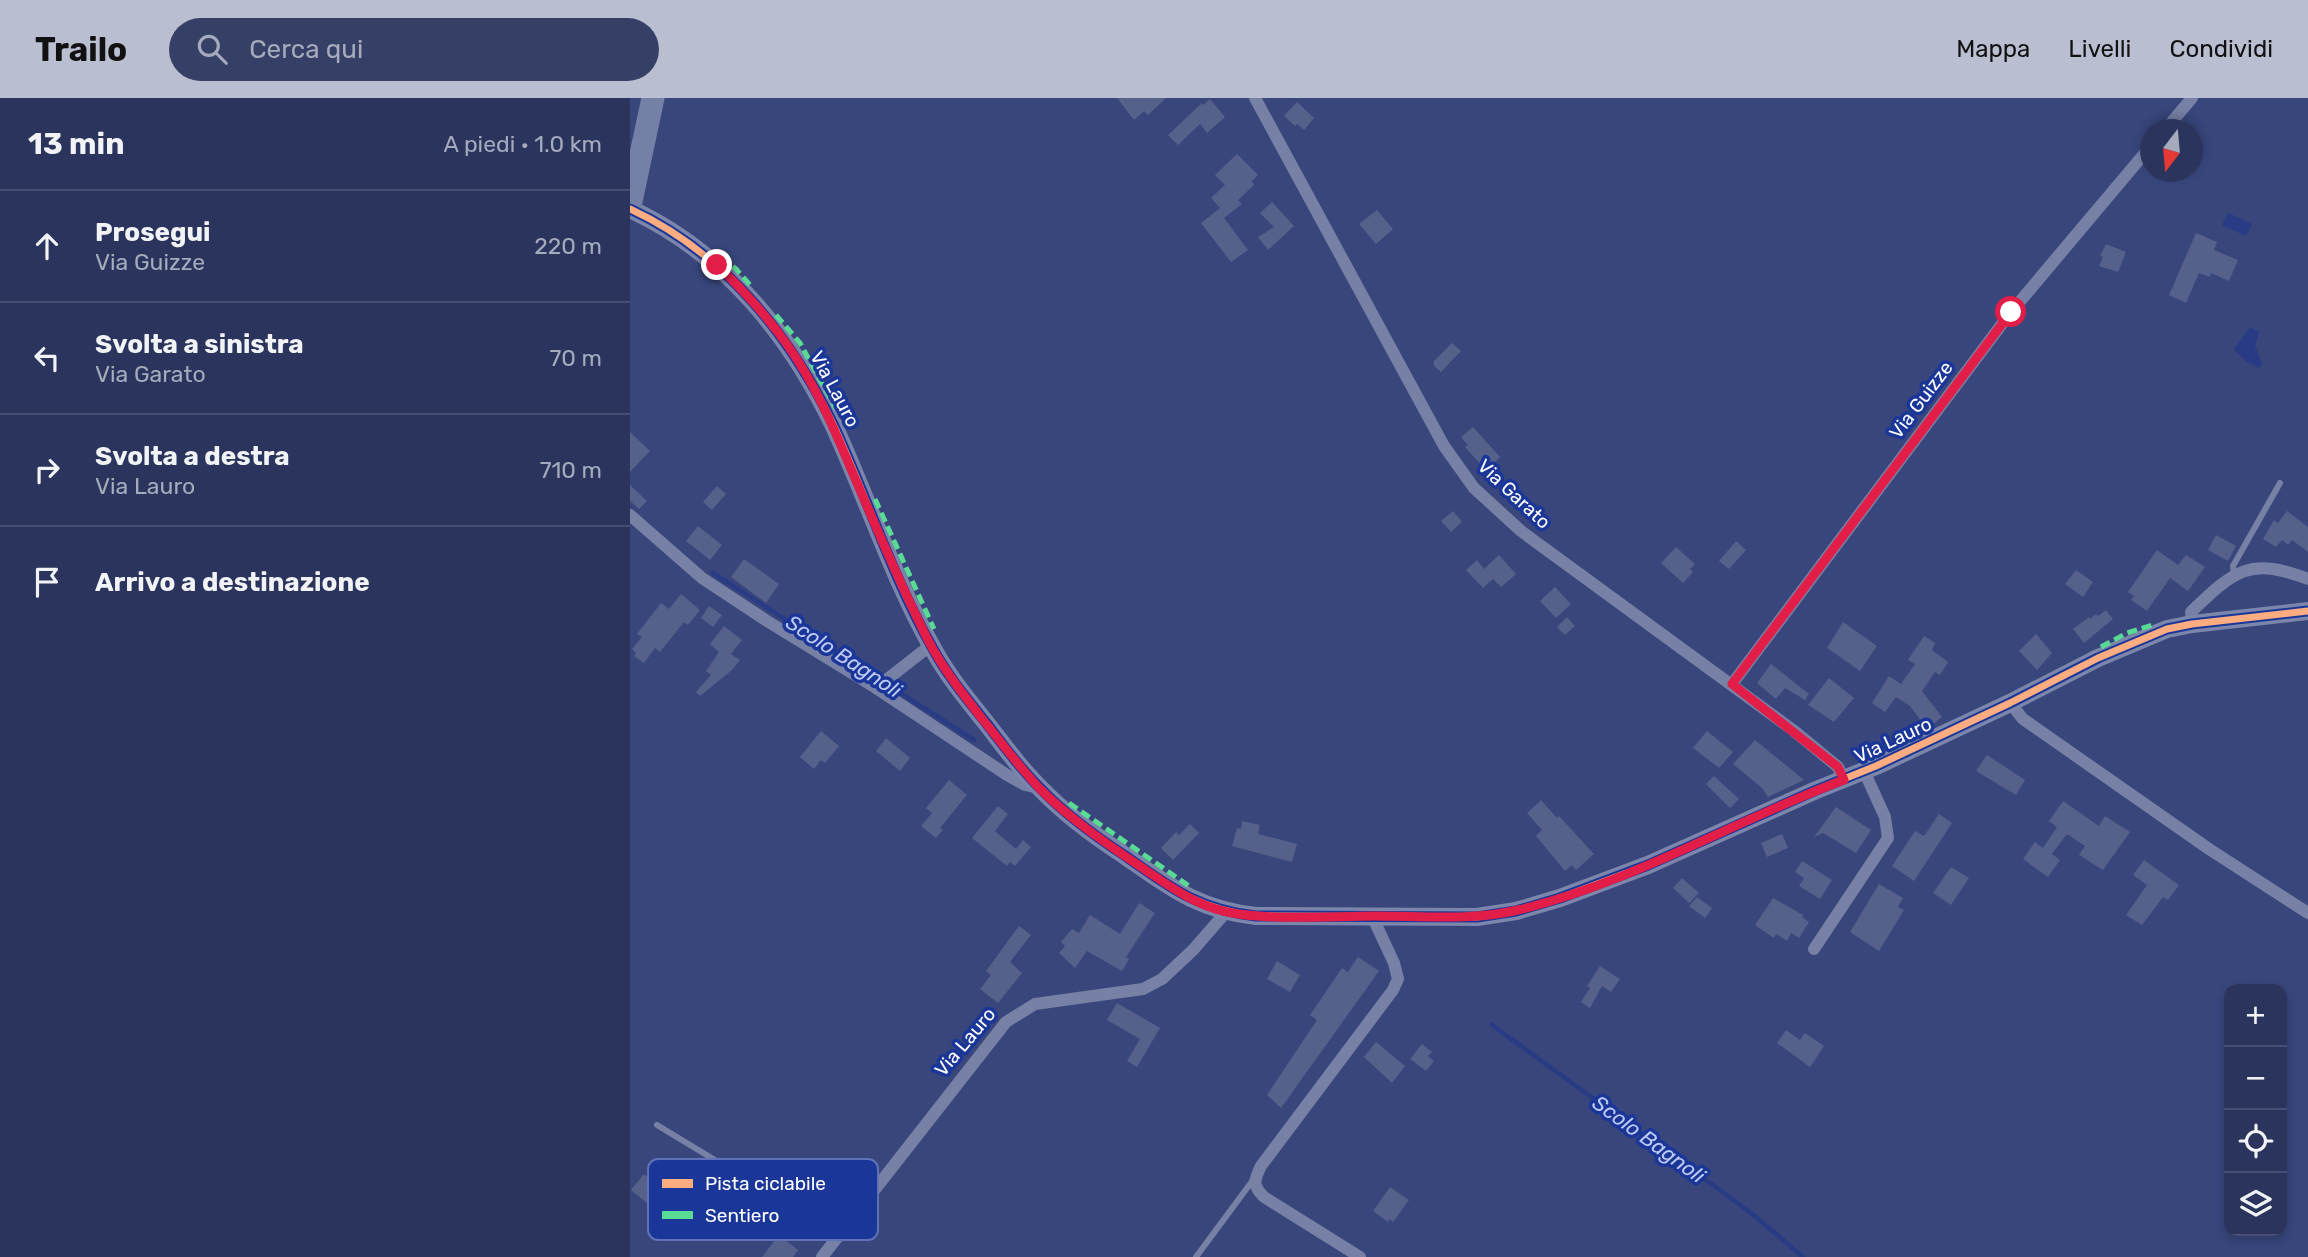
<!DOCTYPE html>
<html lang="it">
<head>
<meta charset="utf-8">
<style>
	:root { --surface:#2a345d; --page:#363f66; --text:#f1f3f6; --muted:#a5aabc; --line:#464f72; --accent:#b9bed1 }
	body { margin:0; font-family:Rubik,sans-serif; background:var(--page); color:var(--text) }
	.controls { position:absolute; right:21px; bottom:21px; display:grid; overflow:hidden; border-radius:14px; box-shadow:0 4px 10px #0003 }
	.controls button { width:63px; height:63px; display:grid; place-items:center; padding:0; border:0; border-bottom:2px solid var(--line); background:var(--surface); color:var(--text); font:35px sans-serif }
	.compass { position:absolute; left:1510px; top:21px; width:63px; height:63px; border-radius:50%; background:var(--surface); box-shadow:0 4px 10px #0003; rotate:196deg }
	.stop { position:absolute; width:21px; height:21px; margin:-16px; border:5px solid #e11d48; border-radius:50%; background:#fff }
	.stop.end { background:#e11d48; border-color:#fff; box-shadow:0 2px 7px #0008 }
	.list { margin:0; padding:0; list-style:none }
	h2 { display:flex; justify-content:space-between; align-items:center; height:91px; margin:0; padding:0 28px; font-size:30px }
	h2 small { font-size:23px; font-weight:400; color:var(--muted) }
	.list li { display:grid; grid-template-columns:46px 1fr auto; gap:21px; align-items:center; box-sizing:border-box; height:112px; padding:0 28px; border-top:2px solid var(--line) }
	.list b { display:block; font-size:26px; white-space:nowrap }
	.list p { margin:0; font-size:23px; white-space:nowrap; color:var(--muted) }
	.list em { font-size:23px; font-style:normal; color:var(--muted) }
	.icon { flex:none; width:38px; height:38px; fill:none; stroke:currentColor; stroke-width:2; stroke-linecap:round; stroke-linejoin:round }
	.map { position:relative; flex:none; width:1678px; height:1159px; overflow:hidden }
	header { display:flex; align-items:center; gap:42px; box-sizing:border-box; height:98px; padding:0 35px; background:var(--accent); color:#111 }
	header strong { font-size:33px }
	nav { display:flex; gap:38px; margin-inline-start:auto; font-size:24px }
	.search { width:490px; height:63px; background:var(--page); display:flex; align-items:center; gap:18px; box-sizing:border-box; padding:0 24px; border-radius:38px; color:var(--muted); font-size:26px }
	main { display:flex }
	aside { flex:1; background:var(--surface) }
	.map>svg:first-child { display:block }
	.water { fill:#293b85 }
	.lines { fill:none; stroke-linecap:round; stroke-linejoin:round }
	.stream { stroke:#293b85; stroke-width:4.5 }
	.building { fill:#55608b }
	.lane { stroke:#7781a6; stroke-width:6 }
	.street { stroke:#7781a6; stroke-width:12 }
	.secondary { stroke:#7c86aa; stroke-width:18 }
	.highway { stroke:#7580a6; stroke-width:23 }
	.quiet { stroke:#5adb95; stroke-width:5; stroke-dasharray:10 5; stroke-linecap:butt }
	.cycleway-casing { stroke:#1b3699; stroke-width:11 }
	.cycleway { stroke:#ffac80; stroke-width:7 }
	.route { stroke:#e11d48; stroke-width:9 }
	.labels { text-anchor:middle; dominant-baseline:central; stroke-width:7; stroke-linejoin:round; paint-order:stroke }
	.street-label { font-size:19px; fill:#fff; stroke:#1b3699 }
	.water-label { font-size:21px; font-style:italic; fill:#bdcaf7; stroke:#1b3699 }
	.key { fill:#1b3699; stroke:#5f72b8; stroke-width:2 }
	.key-label { font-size:19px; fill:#fff }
</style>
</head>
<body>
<header>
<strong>Trailo</strong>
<div class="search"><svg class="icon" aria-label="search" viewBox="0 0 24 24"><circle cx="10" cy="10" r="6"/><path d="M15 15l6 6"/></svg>Cerca qui</div>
<nav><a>Mappa</a><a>Livelli</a><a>Condividi</a></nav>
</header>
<main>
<aside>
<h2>13 min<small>A piedi · 1.0 km</small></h2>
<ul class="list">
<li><svg class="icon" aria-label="ahead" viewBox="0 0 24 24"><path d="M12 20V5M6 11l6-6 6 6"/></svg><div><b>Prosegui</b><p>Via Guizze</p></div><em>220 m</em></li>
<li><svg class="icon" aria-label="left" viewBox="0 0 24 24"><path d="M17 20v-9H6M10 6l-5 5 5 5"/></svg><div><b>Svolta a sinistra</b><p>Via Garato</p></div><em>70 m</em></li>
<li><svg class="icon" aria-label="right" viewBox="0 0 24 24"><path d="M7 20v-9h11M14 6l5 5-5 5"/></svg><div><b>Svolta a destra</b><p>Via Lauro</p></div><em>710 m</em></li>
<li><svg class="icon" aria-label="arrive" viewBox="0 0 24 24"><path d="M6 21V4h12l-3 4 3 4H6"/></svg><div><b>Arrivo a destinazione</b></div></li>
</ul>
</aside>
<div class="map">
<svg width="1678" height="1159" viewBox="0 0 1678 1159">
	<rect width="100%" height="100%" fill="#38467c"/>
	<g class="water">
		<polygon points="1598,115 1622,126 1616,138 1592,127"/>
		<polygon points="1620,229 1629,234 1625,248 1632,265 1629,270 1616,263 1604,251"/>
	</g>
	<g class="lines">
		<g class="stream">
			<polyline points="83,475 344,642"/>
			<polyline points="862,927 1120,1114 1173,1159"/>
		</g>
	</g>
	<g class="building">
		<polygon points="487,0 536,0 518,17 514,13 504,22"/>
		<polygon points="580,1 595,19 577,35 570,26 548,47 538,37 572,5 573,7"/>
		<polygon points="667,4 684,20 674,32 667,26 665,28 654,18"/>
		<polygon points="607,56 628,77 622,83 624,87 608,102 612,106 594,120 618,152 601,164 571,125 590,110 581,100 595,87 585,77"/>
		<polygon points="642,104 664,128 638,152 628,139 644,129 630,115"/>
		<polygon points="747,112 763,131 746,146 729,126"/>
		<polygon points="1566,135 1587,144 1584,152 1608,162 1599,183 1581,175 1580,179 1569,175 1556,205 1539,197"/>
		<polygon points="1476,146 1496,154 1488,174 1469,168 1473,159 1470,158"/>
		<polygon points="822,245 831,253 811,274 804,268 804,263"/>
		<polygon points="843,329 870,359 864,365 869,371 861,378 835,349 838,347 831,339"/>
		<polygon points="0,334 20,353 0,374"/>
		<polygon points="0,387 17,403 9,411 0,403"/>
		<polygon points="87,388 96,396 82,412 73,404"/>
		<polygon points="823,413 832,424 821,434 811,423"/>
		<polygon points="1657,413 1678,429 1678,454 1662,442 1658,447 1652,442 1646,449 1633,441 1644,422 1648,425"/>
		<polygon points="68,428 92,447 80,462 56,443"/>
		<polygon points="1586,437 1606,448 1598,463 1578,452"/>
		<polygon points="1106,443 1116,452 1099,471 1089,463"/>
		<polygon points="1046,449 1065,466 1060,471 1063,474 1053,485 1031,465"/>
		<polygon points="1527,452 1548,467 1556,457 1575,469 1558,493 1540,480 1517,513 1501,502 1504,498 1498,494"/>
		<polygon points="869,457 886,476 871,489 863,481 853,490 836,472 847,462 854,471"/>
		<polygon points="114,461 149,486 136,505 101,479"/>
		<polygon points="1446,472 1463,484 1453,499 1435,486"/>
		<polygon points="925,489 941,506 926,520 910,503"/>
		<polygon points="51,496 70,512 58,527 54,524 30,554 25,550 14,565 4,558 6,555 2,551 12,539 7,536 31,505 39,511"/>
		<polygon points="79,508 92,517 83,529 71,520"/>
		<polygon points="1476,512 1483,521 1454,545 1443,531 1459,519 1460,521 1466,516 1468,518"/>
		<polygon points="937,519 945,528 935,537 927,529"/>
		<polygon points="1213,524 1247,548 1230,573 1197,550"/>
		<polygon points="94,528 112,542 101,556 110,562 102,572 70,598 66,594 81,577 76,573 89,554 80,546"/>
		<polygon points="1406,536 1422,555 1407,572 1389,553"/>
		<polygon points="1294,538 1305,545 1302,552 1318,564 1310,577 1305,574 1292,593 1312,619 1297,631 1280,608 1266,599 1255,614 1242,605 1259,578 1271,586 1285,566 1278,562"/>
		<polygon points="1141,566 1179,596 1175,602 1155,590 1146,601 1127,585"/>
		<polygon points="1199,580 1224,600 1204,624 1178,607"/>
		<polygon points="191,633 209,648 195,665 191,662 184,671 170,659"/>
		<polygon points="1077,633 1103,654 1089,670 1063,650"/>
		<polygon points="256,640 280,660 270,673 246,653"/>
		<polygon points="1125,642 1136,651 1174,682 1138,699 1132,690 1103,666"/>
		<polygon points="1357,657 1395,682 1386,697 1346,673"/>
		<polygon points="1084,678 1109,701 1100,710 1076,686"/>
		<polygon points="319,682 337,697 310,730 313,732 306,740 291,728 302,715 296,710"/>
		<polygon points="911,702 927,720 929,718 964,756 946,772 942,767 935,773 906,738 912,732 897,715"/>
		<polygon points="1433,703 1469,728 1475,718 1500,734 1473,772 1449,757 1455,748 1437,736 1422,756 1430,762 1418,779 1393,761 1405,744 1413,750 1427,729 1419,723"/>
		<polygon points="368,708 378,716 365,733 386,751 393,742 401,749 385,768 380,764 377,768 342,740"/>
		<polygon points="1206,709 1241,732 1226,755 1193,735 1184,739"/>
		<polygon points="1309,716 1322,725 1284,783 1262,768 1285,733 1294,738"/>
		<polygon points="612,723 630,727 628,736 667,746 662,764 602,748 607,730 611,731"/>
		<polygon points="560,726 569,735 543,762 531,750 546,734 549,737"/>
		<polygon points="1152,736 1158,750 1137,759 1131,745"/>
		<polygon points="1514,762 1549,787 1538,802 1533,799 1512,827 1496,817 1517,787 1503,777"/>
		<polygon points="1172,763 1202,782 1190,801 1169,788 1174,780 1165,774"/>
		<polygon points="1321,769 1339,780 1321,807 1303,795"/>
		<polygon points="1052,780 1069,795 1059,805 1043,790"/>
		<polygon points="1249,786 1273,800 1268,809 1274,812 1249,853 1220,834"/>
		<polygon points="1067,799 1082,810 1075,820 1059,808"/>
		<polygon points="1143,800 1173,817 1172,819 1179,824 1169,840 1161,835 1157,843 1146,836 1144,840 1125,827"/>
		<polygon points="509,805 525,815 496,859 499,861 492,873 457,853 445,870 429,855 435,848 431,844 442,831 449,835 460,817 490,836"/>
		<polygon points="389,828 401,837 380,864 392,875 368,905 350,891 361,877 356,873"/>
		<polygon points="728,859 749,873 651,1010 637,997 687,922 680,917 712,870 718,874"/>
		<polygon points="647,863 670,877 660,894 637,881"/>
		<polygon points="970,868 990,881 981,894 972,888 960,910 951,904 960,890 957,888"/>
		<polygon points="487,905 530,930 507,969 497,963 510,941 477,922"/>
		<polygon points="1156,932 1170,942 1175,935 1194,948 1180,969 1147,945"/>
		<polygon points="746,944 775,968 762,985 734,959"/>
		<polygon points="792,946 802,954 798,958 804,963 796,973 780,961"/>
		<polygon points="14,1076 57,1111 44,1127 1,1092"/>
		<polygon points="760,1089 779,1102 763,1124 760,1121 758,1124 743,1113"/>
		<polygon points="149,1137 168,1152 163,1159 132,1159"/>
	</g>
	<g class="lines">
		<g class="lane">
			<polyline points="1604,477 1603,468 1650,385"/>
			<polyline points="27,1027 209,1137"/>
			<polyline points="566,1159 623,1082"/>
		</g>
		<g class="street">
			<polyline points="625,0 814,348 844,390 891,433 1163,632 1208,669 1214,682"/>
			<polyline points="1535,32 1562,0"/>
			<polyline points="0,417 72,480 137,523 246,590 377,677 395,687 409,690"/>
			<path d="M1562,526L1561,514C1604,473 1619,458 1678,481"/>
			<polyline points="1102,586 1381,214 1520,49"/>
			<polyline points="246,590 301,547"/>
			<polyline points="1380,605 1393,621 1579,751 1678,815"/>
			<polyline points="1184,851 1258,740 1255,719 1234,673"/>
			<polyline points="192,1159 376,924 405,906 513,891 532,881 563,852 596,814"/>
			<path d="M730,1159L634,1099C622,1087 624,1082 631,1068L763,892L768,881L764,865L742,818"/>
		</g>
		<path class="secondary" d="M0,111C93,154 159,235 203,326C237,399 262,478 302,549C317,577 337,601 357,626C374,648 391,672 411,691C435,716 465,738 494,757C540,789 568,812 626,818L847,819L886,813L930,800L1018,767L1184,693L1246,668L1380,605L1468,560L1537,531L1562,526L1678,513"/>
		<polyline class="highway" points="0,108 23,0"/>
		<g class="quiet">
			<polyline points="91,159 106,171 121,188"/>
			<polyline points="146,217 170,245 206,311"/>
			<polyline points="245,401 304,531"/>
			<polyline points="1471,549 1497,535 1526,526"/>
			<polyline points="439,705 559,788"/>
		</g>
		<defs>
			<path id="cycleway" d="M0,111C93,154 159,235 203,326C237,399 262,478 302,549C317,577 337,601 357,626C374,648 391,672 411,691C435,716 465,738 494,757C540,789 568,812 626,818L847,819L886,813L930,800L1018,767L1184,693L1246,668L1380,605L1468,560L1537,531L1562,526L1678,513"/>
		</defs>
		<use href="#cycleway" class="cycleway-casing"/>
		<use href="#cycleway" class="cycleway"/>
	</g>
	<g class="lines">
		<path class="route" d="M87,167C112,191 136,217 156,245C184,284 203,328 221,371C246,429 270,486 298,542C313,571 333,596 353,622C372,645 390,670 410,691C440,721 477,746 511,769C538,787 564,807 597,814C640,823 701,818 746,818C793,818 842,823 888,812C1002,785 1105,722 1214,682L1208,669L1102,586L1381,214"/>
	</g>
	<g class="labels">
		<g class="street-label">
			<text transform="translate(205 291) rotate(62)">Via Lauro</text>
			<text transform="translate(1291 302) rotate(-53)">Via Guizze</text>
			<text transform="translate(884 396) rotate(43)">Via Garato</text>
			<text transform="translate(1263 642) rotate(-25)">Via Lauro</text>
			<text transform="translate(335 944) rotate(-50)">Via Lauro</text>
		</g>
		<g class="water-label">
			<text transform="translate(214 558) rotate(33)">Scolo Bagnoli</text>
			<text transform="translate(1019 1041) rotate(36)">Scolo Bagnoli</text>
		</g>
	</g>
	<rect x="18" y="1061" width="230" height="81" rx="10" class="key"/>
	<rect x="32" y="1081" width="31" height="9" fill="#ffac80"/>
	<rect x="32" y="1113" width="31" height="8" fill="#5adb95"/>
	<g class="key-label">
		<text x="75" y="1092">Pista ciclabile</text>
		<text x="75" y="1124">Sentiero</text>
	</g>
</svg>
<div class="controls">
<button>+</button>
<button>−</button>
<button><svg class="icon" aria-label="locate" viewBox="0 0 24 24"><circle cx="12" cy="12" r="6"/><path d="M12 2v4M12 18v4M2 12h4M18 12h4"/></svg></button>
<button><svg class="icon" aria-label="layers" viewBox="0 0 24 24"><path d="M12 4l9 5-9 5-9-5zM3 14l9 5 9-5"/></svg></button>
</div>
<svg class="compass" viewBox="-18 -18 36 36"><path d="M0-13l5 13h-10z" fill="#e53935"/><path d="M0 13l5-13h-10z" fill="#a5aabc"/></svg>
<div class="stop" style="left:1381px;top:214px"></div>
<div class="stop end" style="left:87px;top:167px"></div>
</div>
</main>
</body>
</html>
